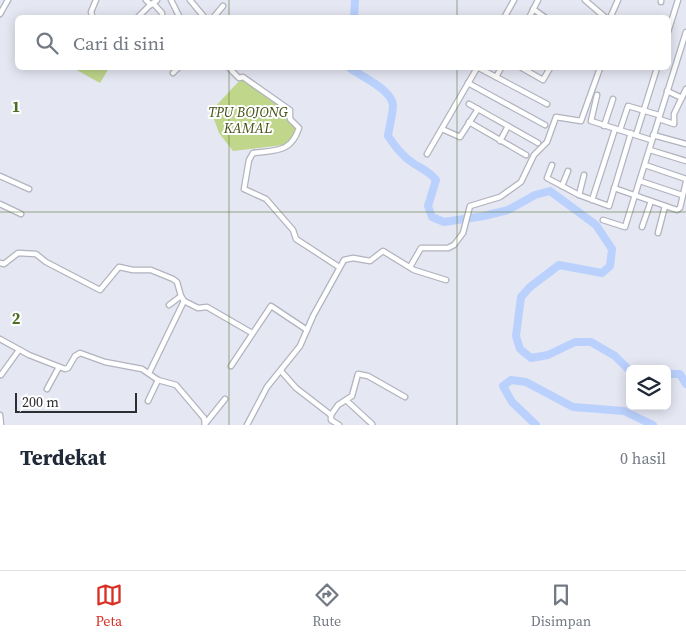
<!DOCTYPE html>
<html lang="id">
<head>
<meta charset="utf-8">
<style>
	:root { --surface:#fff; --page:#f6f6f7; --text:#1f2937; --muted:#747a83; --line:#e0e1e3; --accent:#d93025 }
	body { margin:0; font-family:"Source Serif 4",serif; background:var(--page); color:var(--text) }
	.controls { position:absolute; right:15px; bottom:15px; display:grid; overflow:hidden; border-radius:8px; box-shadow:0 2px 12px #0003 }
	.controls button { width:45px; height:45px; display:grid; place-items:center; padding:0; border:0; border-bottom:1px solid var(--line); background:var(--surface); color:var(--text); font:25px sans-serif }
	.scale { position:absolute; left:15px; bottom:12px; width:122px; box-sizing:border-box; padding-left:5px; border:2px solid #2d2e32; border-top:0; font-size:14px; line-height:18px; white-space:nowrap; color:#2d2e32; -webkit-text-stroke:4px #fff; paint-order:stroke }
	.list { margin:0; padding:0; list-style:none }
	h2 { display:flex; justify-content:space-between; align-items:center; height:65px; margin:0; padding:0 20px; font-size:21px }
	h2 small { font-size:16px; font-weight:400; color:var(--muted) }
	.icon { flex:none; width:28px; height:28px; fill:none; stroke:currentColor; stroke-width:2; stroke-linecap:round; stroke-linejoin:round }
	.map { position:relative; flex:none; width:686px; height:425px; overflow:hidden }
	.search { position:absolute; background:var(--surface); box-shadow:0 2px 12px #0003; left:15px; right:15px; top:15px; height:55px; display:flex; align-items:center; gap:12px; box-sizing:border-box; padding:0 18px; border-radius:8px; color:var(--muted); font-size:19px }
	.sheet { height:145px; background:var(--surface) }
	nav { display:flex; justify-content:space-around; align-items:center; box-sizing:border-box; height:70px; border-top:1px solid var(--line); background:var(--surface); font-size:14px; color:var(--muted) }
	nav a { display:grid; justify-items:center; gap:2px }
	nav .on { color:var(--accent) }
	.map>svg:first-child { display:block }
	.green { fill:#bfd68b }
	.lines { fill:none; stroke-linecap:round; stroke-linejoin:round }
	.river { stroke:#bad1fd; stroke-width:8 }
	.street-casing { stroke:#b1b3be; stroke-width:7 }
	.street { stroke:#fff; stroke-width:4.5 }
	.grid { fill:none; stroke:#4c6f28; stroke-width:1; stroke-opacity:0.55 }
	.labels { text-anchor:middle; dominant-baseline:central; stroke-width:4; stroke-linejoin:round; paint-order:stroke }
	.park-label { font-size:14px; font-style:italic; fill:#425116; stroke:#fff }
	.grid-label { font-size:16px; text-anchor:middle; font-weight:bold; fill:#4c6f28; stroke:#fff; stroke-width:4; stroke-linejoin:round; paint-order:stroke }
</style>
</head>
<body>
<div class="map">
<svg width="686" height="425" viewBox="0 0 686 425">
	<rect width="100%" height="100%" fill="#e5e7f3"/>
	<g class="green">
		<polygon points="73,68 109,68 100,83"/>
		<polygon points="242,78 287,112 287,119 296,128 293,139 283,145 233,151 219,133 211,111"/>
	</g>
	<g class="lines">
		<g class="river">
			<polyline points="354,18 355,0"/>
			<path d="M350,68C362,77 391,89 393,105C393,114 389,127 388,136C395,146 402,156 413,163C422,169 429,171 436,180L428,206L432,217L444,222L484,216L508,210L535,195L550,191L596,225L612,249L610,266L602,273L559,265L530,287L521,297L516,336L520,349L531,358L548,355L575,342H591L615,356L630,371"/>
			<polyline points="667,374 680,374 686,384"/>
			<polyline points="536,425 512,402 503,386 511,380 526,382 573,407 624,411 653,425"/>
		</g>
		<defs>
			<g id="street">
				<polyline points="146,0 151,5 157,0"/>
				<polyline points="171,0 180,18"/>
				<polyline points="190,0 205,18"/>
				<polyline points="585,0 606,18"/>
				<polyline points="661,2 661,0"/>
				<polyline points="153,3 162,13 162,18"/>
				<polyline points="533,9 546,18"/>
				<polyline points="0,14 8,0"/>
				<polyline points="93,18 91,12 96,0"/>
				<polyline points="137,18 150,5"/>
				<polyline points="213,18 223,6"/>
				<polyline points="504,18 514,0"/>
				<polyline points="529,18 538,0"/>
				<polyline points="610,18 618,0"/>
				<polyline points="668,32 678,0"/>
				<path d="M229,68L239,78L243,77L290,110V119L299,128C291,153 276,150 253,153L249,160L244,189L266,199L293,230L296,239L339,267"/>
				<polyline points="479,68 547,104"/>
				<polyline points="522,68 543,80 550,68"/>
				<polyline points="173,73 178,68"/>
				<polyline points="496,77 501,68"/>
				<polyline points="468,83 545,125"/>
				<polyline points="667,91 682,98"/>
				<polyline points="597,95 591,121 651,140"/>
				<polyline points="469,104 538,143"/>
				<polyline points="659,119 674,124"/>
				<polyline points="469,122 526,155"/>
				<polyline points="674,123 674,114 686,89"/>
				<polyline points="604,126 613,99"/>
				<polyline points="442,129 460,137 478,109"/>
				<polyline points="620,130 628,106 659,115"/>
				<polyline points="636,135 657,68"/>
				<polyline points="653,135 686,144"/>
				<polyline points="500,141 508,126"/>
				<polyline points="650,150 686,161"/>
				<polyline points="427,154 477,68"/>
				<polyline points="552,165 547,178 579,195 609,206 631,133"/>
				<polyline points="645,165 686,179"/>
				<polyline points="0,176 29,189"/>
				<polyline points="640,181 682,195"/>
				<polyline points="562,186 568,171"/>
				<polyline points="614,188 677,210 680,208 686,182"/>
				<polyline points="579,195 584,175"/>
				<polyline points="592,200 615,129"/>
				<polyline points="0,204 21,214"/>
				<polyline points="603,220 625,227 686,32"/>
				<polyline points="642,227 651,201"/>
				<polyline points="658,233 665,206"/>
				<polyline points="0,263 4,264 18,253 36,254 46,262 100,290 119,267 133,270 151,270 173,279 177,282 181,296 184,301 198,308 207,307 252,333"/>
				<polyline points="410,267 421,248 448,248 454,245 463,233 470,206 500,197 521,182 534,155 547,142 556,117 581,121 600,68"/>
				<polyline points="169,305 181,296"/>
				<polyline points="0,339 29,355 65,369 68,368 75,356 80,353 105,362 142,369 158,380 176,385 204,418 205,425"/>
				<polyline points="231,366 271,306 307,330"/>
				<polyline points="281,371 296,388 331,415 338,405 352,396 358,374 368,376 405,397"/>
				<polyline points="149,373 184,301"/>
				<polyline points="1,375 19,350"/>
				<polyline points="47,389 59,367"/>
				<polyline points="148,401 158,380"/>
				<polyline points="347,401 372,424"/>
				<polyline points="0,415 1,425"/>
				<polyline points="331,415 331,420 339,425"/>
				<polyline points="205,424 225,399"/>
				<polyline points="247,425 267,387 300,346 313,316 344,260 353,258 370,261 383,251 414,270 446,280"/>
			</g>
		</defs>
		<use href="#street" class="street-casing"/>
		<use href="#street" class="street"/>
	</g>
	<path class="grid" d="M229,0V18M457,0V18M229,68V425M457,68V425M0,212H686"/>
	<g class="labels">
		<g class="park-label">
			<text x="248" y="112">TPU BOJONG<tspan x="248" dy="16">KAMAL</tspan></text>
		</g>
	</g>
	<g class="grid-label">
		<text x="16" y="112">1</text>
		<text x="16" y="324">2</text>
	</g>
</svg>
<div class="controls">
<button><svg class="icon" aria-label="layers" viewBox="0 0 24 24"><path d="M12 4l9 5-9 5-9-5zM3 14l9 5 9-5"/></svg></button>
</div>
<div class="scale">200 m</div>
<div class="search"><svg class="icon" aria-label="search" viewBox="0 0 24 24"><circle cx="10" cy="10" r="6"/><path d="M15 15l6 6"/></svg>Cari di sini</div>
</div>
<section class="sheet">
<h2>Terdekat<small>0 hasil</small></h2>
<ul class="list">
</ul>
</section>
<nav>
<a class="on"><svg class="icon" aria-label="map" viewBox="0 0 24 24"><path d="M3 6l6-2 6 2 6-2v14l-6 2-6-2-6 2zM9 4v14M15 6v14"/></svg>Peta</a>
<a><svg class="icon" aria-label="directions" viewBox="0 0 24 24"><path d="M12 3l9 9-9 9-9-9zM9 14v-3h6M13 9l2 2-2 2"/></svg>Rute</a>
<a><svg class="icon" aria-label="saved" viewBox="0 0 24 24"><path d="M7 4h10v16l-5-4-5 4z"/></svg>Disimpan</a>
</nav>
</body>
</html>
